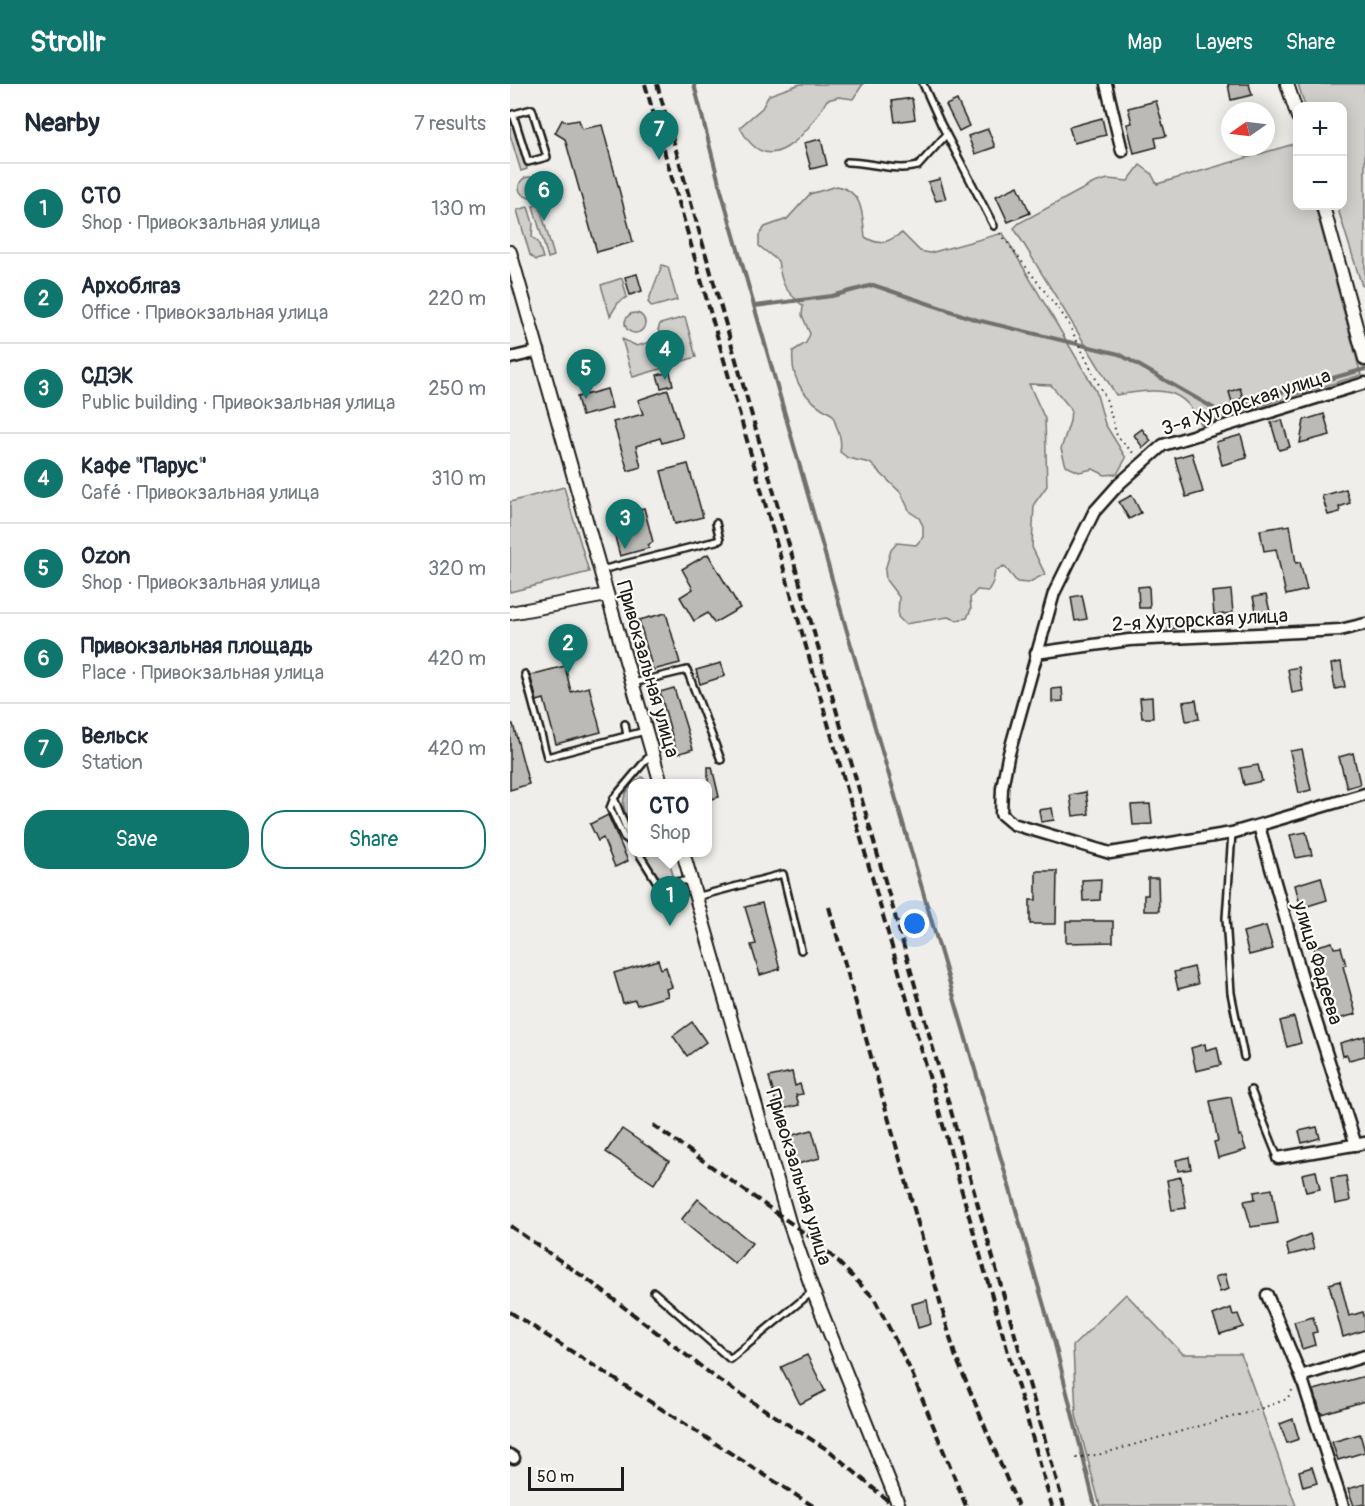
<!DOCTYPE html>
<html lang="en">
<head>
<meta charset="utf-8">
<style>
	:root { --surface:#fff; --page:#f2f2f3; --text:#1f2937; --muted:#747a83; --line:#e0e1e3; --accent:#0f766e }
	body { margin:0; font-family:Pangolin,sans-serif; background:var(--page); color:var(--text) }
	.controls { position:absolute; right:18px; top:18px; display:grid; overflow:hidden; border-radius:12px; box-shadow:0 3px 15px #0003 }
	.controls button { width:54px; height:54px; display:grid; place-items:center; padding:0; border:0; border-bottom:2px solid var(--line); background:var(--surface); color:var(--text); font:30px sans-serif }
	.compass { position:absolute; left:711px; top:18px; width:54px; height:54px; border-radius:50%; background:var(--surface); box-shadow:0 3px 15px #0003; rotate:256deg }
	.scale { position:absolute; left:18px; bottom:15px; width:96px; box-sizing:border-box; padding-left:6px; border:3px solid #1c1c1c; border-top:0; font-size:16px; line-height:21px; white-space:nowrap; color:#1c1c1c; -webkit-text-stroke:4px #fdfcf7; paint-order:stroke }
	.you { position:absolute; left:405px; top:840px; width:21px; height:21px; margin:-15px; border:4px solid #fff; border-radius:50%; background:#1a73e8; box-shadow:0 0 0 9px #1a73e833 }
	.badge { display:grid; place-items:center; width:39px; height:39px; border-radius:50%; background:var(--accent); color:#fff; font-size:20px; font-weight:700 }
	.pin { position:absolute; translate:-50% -50px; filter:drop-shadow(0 2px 3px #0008) }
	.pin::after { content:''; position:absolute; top:32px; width:21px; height:18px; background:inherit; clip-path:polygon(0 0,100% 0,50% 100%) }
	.popup { position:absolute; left:118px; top:695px; width:84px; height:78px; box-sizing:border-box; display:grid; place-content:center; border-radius:12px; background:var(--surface); filter:drop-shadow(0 2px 4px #0005); font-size:20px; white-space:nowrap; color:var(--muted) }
	.popup b { font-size:22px; color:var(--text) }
	.popup::after { content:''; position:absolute; left:50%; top:100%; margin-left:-12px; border:12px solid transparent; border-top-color:var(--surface) }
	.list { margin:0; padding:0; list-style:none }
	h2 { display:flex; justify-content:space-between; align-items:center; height:78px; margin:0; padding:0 24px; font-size:26px }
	h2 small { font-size:20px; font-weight:400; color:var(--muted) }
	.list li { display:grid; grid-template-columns:39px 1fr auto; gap:18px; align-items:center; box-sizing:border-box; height:90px; padding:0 24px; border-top:2px solid var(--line) }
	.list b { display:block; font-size:22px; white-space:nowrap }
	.list p { margin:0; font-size:20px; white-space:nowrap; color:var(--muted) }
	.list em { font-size:20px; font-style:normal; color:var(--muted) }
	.actions { display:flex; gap:12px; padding:18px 24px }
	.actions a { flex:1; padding:14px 0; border:2px solid var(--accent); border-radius:24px; text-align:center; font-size:21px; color:var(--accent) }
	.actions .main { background:var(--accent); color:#fff }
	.map { position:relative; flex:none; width:855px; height:1422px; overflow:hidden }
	header { display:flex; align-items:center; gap:36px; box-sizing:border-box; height:84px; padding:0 30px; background:var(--accent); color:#fff }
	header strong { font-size:28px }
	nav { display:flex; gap:33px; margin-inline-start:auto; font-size:21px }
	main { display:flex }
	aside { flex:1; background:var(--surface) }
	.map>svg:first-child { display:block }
	.green { fill:#d0cfcc; stroke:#767674; stroke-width:1.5 }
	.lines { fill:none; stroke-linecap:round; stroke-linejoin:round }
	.stream { stroke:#706f6d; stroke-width:4 }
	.building { fill:#bbbab6; stroke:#1c1c1c; stroke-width:1.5 }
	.service-casing { stroke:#1c1c1c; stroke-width:10 }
	.minor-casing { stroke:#1c1c1c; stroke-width:15 }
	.tertiary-casing { stroke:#1c1c1c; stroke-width:16 }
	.path { stroke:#1c1c1c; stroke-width:2; stroke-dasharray:1.5 4.5; stroke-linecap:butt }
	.service { stroke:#fdfcf7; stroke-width:5 }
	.minor { stroke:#fdfcf7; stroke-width:10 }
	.tertiary { stroke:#fdfcf7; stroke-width:12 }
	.rail { stroke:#1c1c1c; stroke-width:4; stroke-dasharray:9 4.5; stroke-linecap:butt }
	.labels { text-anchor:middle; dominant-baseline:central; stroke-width:4.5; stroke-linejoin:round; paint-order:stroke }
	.street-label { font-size:20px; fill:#1c1c1c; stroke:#fdfcf7 }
</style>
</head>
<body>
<header>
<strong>Strollr</strong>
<nav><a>Map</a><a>Layers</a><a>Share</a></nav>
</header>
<main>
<aside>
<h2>Nearby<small>7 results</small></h2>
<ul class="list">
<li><span class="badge">1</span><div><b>СТО</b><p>Shop · Привокзальная улица</p></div><em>130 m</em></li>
<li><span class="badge">2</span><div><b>Архоблгаз</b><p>Office · Привокзальная улица</p></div><em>220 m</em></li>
<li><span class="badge">3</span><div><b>СДЭК</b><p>Public building · Привокзальная улица</p></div><em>250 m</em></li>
<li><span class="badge">4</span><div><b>Кафе &quot;Парус&quot;</b><p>Café · Привокзальная улица</p></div><em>310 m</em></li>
<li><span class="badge">5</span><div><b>Ozon</b><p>Shop · Привокзальная улица</p></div><em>320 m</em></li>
<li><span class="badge">6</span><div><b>Привокзальная площадь</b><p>Place · Привокзальная улица</p></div><em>420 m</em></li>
<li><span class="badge">7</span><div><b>Вельск</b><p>Station</p></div><em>420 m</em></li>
</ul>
<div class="actions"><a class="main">Save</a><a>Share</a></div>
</aside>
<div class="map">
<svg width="855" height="1422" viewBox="0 0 855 1422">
	<rect width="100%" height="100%" fill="#f0eeea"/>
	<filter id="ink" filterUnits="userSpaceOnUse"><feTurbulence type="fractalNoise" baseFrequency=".0167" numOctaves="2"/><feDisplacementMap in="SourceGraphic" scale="12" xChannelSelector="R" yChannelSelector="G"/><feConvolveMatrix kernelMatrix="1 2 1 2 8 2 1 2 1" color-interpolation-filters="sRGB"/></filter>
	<g filter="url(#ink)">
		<g class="green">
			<path d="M290,0H353L343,15L329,13L317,16C298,49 258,100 230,43L252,24L259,11Z"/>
			<polygon points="788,0 855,0 855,201 852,202 827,122 832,122 832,22 795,22"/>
			<polygon points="0,39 5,41 17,85 11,87 0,51"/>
			<path d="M787,59L788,122H805L851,291L691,340C671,298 646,306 606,311L504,144L509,139L584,99L598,95L618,97L630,81L641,89L647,100Z"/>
			<circle cx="19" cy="103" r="10"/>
			<path d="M327,102C354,108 352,130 355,153C371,163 377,158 392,149L410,167L420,169L493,149L586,307L595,340L616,374L607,390L595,391L583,385L569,388L556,382L551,365L560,337L561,325L541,301L519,300L535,335L537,402L524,420L522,463L535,490L518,499L507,498L494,482L485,487L483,498L478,507L467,506L460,514L461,525L457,534L447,536L438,533L395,540L388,533L389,513L376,496L375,486L381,466L387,459L406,461L413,453V442L409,434L400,428L391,409L360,379L338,374L330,368C333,352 326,345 323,331C297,317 280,299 283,267L296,259L300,250L292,231L293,222C274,205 272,202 268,177L249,162V151L255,143L277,135L300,110Z"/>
			<polygon points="29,120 44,172 38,174 23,122"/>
			<polygon points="18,123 23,139 22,153 28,158 33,174 26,176 20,171 7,126"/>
			<polygon points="152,181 158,183 167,216 142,223 138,218"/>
			<polygon points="112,194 117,213 108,219 100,232 91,201"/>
			<circle cx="125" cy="239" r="10"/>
			<polygon points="175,233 186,273 170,278 148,246 150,240"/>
			<polygon points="144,252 164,281 123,293 112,255 127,262 140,258"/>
			<polygon points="54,403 79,488 0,508 0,418"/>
			<path d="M132,693L139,699L122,700V746C111,721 107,711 132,693Z"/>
			<polygon points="133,769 157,769 163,791 153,795 145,789"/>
			<polygon points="616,1210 673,1270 731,1270 786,1422 590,1422 566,1331 563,1262"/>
		</g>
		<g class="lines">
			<g class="stream">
				<polyline points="184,0 209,99 338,551 544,1256 585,1422"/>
				<polyline points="245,222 322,212 363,201 467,236 609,270 707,326 855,285"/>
			</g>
		</g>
		<g class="building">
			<polygon points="718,0 739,0 742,11 721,16"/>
			<polygon points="402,14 405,35 385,38 382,17"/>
			<polygon points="447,16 459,42 449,47 436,21"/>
			<polygon points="646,17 656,52 645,54 647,63 624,69 617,40 622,39 618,24"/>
			<polygon points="592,34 596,51 564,59 559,43"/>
			<polygon points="52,36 57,38 69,36 72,45 92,41 123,158 87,168 55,55 45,49"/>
			<polygon points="478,45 485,63 465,70 458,52"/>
			<polygon points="311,55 317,81 301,85 294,59"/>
			<polygon points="430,95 436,115 426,117 418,98"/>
			<polygon points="508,102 520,129 498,138 486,112"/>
			<polygon points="127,190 132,207 120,211 115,193"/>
			<polygon points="160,288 163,301 151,304 147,291"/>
			<polygon points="730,304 733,314 722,318 719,308"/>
			<polygon points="97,305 102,324 72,332 67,313"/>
			<polygon points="158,306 173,353 152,359 150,354 126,362 131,383 118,387 103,338 133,330 128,316"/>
			<polygon points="814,330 820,351 790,359 794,336"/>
			<polygon points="772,336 780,363 769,366 761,339"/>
			<polygon points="632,345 641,357 633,364 624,351"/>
			<polygon points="731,351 737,374 712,381 706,358"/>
			<polygon points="682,369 693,408 676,413 665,374"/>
			<polygon points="178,380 193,433 165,440 151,387"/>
			<polygon points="836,405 840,419 829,423 830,428 818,431 812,412"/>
			<polygon points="622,411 631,429 619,435 609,418"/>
			<polygon points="134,424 143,458 138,461 139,464 110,472 100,433"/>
			<polygon points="780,441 786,479 790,478 797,506 776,511 766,465 754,467 750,446"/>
			<polygon points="198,470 230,524 204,539 198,529 184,537 170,513 183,505 172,485"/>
			<polygon points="639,502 640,524 629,524 628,503"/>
			<polygon points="721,506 723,529 704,531 702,508"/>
			<polygon points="572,511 577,535 565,537 561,513"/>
			<polygon points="756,511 761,532 748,535 743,513"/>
			<polygon points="156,529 170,579 143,586 129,536"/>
			<polygon points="671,534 672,544 658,545 658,535"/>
			<polygon points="831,578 835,603 825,605 821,580"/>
			<polygon points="211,579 215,592 190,600 186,586"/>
			<polygon points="55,582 61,608 79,603 91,648 46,660 34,615 27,617 20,591"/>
			<polygon points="789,583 793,607 782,609 778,585"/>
			<polygon points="164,604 183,665 167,670 150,608"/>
			<polygon points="552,604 553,617 542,618 542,605"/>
			<polygon points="642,613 643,634 632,634 630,614"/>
			<polygon points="686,616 689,635 676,637 673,618"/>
			<polygon points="0,640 3,640 19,700 0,706"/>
			<polygon points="792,665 801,706 789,709 780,667"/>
			<polygon points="843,669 850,700 837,704 829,673"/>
			<polygon points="748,681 752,697 734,701 730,684"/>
			<polygon points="198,683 202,683 209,713 198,716"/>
			<polygon points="576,708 579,730 563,732 560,711"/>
			<polygon points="640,720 642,740 623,741 621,721"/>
			<polygon points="542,724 544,736 531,738 529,726"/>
			<polygon points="98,731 118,777 105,783 93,754 88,757 80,740"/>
			<polygon points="796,748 802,771 786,774 780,751"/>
			<polygon points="526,787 547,787 546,840 520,840 520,816 526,816"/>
			<polygon points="811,793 817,816 791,824 785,801"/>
			<polygon points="638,794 648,794 649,827 634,827 634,811 638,811"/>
			<polygon points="591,795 590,816 573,817 572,796"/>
			<polygon points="252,819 270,885 250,891 241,861 246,860 235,823"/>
			<polygon points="556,837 603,837 603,858 556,859"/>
			<polygon points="756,842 763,865 739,871 733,848"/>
			<polygon points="822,858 824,864 831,863 836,881 833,882 846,930 821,937 804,863"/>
			<polygon points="148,876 151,885 156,883 162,903 156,905 158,912 127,921 125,916 113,919 104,889"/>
			<polygon points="684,883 688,900 668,905 664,888"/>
			<polygon points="784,933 791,959 777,963 770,937"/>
			<polygon points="182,938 196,958 177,972 163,952"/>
			<polygon points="855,952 855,972 839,976 837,971 833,972 830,959"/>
			<polygon points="695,960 696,966 707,963 711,981 686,987 681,964"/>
			<polygon points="282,988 285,1002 290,1000 293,1010 286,1011 289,1021 268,1026 259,993"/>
			<polygon points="721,1013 729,1052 731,1051 736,1066 708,1074 704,1058 708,1057 700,1017"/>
			<polygon points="807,1043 810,1054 792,1059 789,1047"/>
			<polygon points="112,1045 159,1077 144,1100 96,1068"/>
			<polygon points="302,1046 310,1074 287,1080 279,1052"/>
			<polygon points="679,1073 681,1085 668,1087 666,1076"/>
			<polygon points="806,1087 810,1105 796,1108 792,1090"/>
			<polygon points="836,1092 840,1117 825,1120 821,1094"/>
			<polygon points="671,1093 676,1124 662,1126 657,1096"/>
			<polygon points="762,1105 768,1139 741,1143 734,1117 745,1115 744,1108"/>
			<polygon points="188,1115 242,1159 225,1180 171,1136"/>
			<polygon points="800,1150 804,1165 779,1171 776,1160"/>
			<polygon points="715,1190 719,1205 710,1208 705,1193"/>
			<polygon points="830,1197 839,1232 853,1228 855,1235 855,1246 833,1253 819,1200"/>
			<polygon points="417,1216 421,1240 408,1244 402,1220"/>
			<polygon points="721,1224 723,1231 728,1230 733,1243 710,1250 703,1231"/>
			<polygon points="803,1233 807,1248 802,1249 805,1261 792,1265 784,1238"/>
			<polygon points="297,1271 315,1307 290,1320 271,1283"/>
			<polygon points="855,1292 855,1317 811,1330 804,1306"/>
			<polygon points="783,1335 789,1355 777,1359 770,1340"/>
			<polygon points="850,1350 855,1368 828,1376 822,1358"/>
			<polygon points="802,1383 807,1399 793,1403 789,1387"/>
			<polygon points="855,1400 855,1420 844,1422 838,1405"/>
		</g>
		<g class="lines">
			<defs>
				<g id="service">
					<polyline points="413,0 431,40 484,142"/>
					<polyline points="0,31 22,25 37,73 18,78 3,30"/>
					<path d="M337,78C361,78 385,88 408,82L436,51"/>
					<polyline points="91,486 210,456 206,439"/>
					<polyline points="15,590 37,673 135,647"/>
					<polyline points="123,599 177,586 211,676"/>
					<polyline points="115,640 117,652"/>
					<polyline points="104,714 100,724 114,753 122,759"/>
					<polyline points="722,749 716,834 721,909 734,973"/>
					<polyline points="122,759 104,714 141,670"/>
					<polyline points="128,768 148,800 182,796"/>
					<polyline points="186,813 273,790 291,866"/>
					<polyline points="741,1006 768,1074"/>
					<polyline points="144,1208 220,1275 302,1208"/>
				</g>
				<g id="minor">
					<polyline points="596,0 612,67"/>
					<polyline points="0,274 29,267"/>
					<polyline points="855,299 653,361 609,400 584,428 544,509 498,673 492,704 491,730 503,740 600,769 722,749 855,710"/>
					<polyline points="526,569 619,556 830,546 855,540"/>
					<polyline points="749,742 794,900 846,1061"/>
					<polyline points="768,1074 855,1059"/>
					<polyline points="757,1211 791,1292 833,1422"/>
					<polyline points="791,1292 855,1272"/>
					<polyline points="0,1371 4,1374"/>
				</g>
				<g id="tertiary">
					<polyline points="777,0 788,33"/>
					<polyline points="813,122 855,275"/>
					<polyline points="0,168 151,700"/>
					<polyline points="0,529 97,511"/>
					<polyline points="173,768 279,1138 303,1207 389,1422"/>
				</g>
			</defs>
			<use href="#service" class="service-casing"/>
			<use href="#minor" class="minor-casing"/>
			<use href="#tertiary" class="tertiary-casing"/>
			<g class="path">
				<polyline points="490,149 556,235 597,317 607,352 624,370"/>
				<polyline points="566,1374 591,1370 750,1325 777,1315 783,1305"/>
			</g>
			<use href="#service" class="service"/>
			<use href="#minor" class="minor"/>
			<use href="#tertiary" class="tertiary"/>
			<g class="rail">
				<polyline points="135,0 542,1422"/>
				<polyline points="147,0 554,1422"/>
				<polyline points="319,823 445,1271 508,1422"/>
				<polyline points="143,1041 310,1160 364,1214 401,1287 456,1422"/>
				<polyline points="0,1142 81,1198 210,1297 321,1368 384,1422"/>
				<polyline points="0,1228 303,1422"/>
			</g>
		</g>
	</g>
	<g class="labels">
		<g class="street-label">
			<text transform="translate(736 318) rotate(-18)">3-я Хуторская улица</text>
			<text transform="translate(690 536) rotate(-3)">2-я Хуторская улица</text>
			<text transform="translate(138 585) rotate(74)">Привокзальная улица</text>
			<text transform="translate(808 879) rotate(73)">улица Фадеева</text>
			<text transform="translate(289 1093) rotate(73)">Привокзальная улица</text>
		</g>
	</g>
</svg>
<div class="controls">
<button>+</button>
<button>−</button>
</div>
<svg class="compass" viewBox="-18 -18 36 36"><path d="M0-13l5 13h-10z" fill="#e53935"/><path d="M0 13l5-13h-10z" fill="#747a83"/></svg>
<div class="scale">50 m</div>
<div class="you"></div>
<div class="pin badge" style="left:160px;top:842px">1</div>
<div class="popup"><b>СТО</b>Shop</div>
<div class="pin badge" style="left:58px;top:590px">2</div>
<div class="pin badge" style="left:115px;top:465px">3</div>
<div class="pin badge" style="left:155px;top:296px">4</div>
<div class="pin badge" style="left:76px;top:315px">5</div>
<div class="pin badge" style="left:34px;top:137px">6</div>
<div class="pin badge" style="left:149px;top:76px">7</div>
</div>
</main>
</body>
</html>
